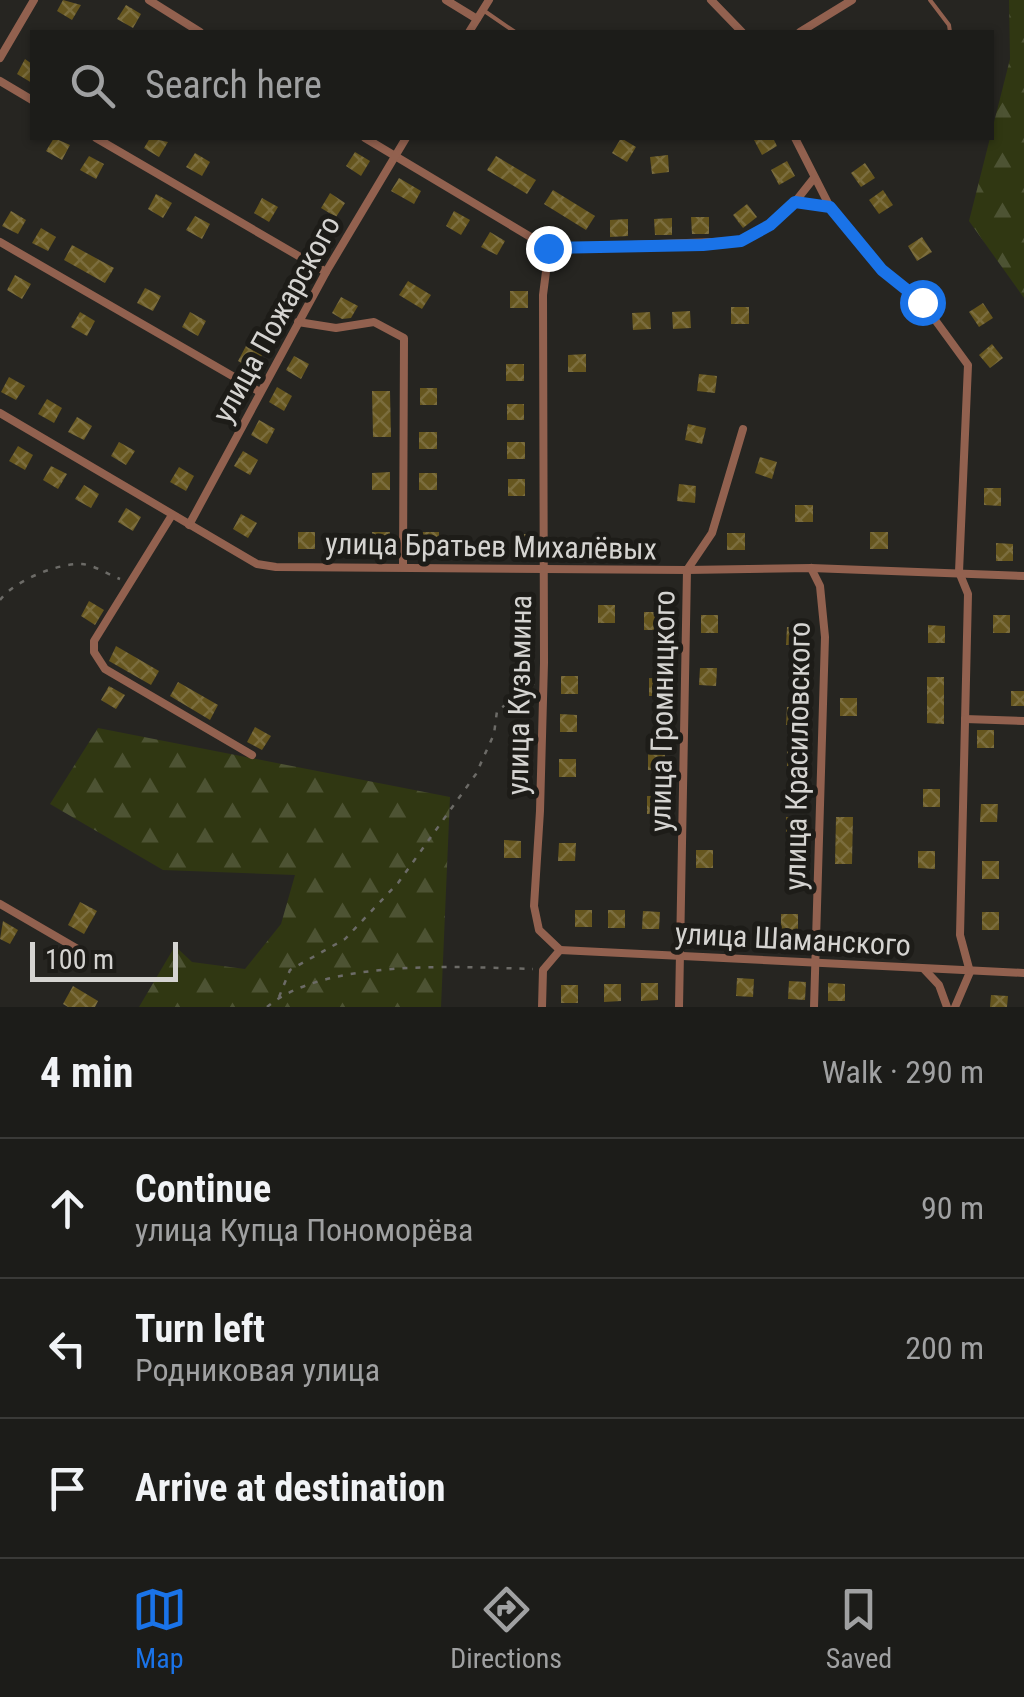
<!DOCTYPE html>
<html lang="en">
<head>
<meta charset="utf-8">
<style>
	:root { --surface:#1c1c19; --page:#252522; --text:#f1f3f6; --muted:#a0a1a2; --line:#3a3a38; --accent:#1a73e8 }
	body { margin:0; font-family:"Roboto Condensed",sans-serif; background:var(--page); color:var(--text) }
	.scale { position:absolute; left:30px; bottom:25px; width:148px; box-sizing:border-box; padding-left:10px; border:5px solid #d5d4d1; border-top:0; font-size:28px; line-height:35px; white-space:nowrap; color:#d5d4d1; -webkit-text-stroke:8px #1d1c18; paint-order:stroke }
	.stop { position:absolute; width:30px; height:30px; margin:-22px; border:8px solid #1a73e8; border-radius:50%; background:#fff }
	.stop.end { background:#1a73e8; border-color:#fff; box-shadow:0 2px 10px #0008 }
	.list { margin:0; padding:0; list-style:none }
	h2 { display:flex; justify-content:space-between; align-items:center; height:130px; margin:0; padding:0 40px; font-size:42px }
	h2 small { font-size:32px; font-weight:400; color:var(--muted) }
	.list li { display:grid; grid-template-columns:65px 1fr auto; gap:30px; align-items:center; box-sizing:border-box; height:140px; padding:0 40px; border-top:2px solid var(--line) }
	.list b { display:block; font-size:38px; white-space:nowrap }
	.list p { margin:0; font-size:32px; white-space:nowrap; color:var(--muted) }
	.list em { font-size:32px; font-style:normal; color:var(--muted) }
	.icon { flex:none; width:55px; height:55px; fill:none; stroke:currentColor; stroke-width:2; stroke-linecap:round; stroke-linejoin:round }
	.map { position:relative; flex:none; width:1024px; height:1007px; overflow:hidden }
	.search { position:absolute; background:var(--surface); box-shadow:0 2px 8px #0004; left:30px; right:30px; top:30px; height:110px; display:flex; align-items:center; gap:25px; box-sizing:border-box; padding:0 35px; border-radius:0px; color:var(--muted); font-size:38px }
	.sheet { height:550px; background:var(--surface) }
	nav { display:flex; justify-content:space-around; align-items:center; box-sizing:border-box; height:140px; border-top:2px solid var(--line); background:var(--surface); font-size:28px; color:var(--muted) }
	nav a { display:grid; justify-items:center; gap:5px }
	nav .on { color:var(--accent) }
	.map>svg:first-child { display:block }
	.forest { fill:url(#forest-firs) }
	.building { fill:url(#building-cross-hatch) }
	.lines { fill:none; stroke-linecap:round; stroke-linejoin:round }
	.path { stroke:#6c6b67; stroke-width:2.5; stroke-dasharray:5 8; stroke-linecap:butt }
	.service { stroke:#92614f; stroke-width:4 }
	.minor { stroke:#92614f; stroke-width:8 }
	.route { stroke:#1a73e8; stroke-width:12 }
	.labels { text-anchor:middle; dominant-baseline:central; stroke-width:10; stroke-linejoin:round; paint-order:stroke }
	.street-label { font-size:30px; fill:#d5d4d1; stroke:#1d1c18 }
</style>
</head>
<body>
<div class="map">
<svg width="1024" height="1007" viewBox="0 0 1024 1007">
	<defs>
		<pattern id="forest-firs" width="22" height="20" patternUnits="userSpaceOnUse" patternTransform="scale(2.5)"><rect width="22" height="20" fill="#303712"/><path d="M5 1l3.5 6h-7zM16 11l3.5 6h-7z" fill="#4d5333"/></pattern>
		<pattern id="building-cross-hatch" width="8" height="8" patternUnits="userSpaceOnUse" patternTransform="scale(2.5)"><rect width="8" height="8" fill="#66561f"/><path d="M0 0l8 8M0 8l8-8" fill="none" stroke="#7b6d3e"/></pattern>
	</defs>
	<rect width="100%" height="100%" fill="#262521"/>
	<g class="forest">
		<polygon points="1009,0 1024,0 1024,298 969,221 1010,59"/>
		<polygon points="98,728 450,797 441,1007 139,1007 175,946 192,962 245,969 281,924 295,875 163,870 50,804"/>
	</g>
	<g class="building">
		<polygon points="63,0 81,5 72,20 57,11"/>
		<polygon points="126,5 141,14 133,28 117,19"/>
		<polygon points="25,59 32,64 32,83 17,74"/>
		<polygon points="54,138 70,145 62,160 46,151"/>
		<polygon points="150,138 168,142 159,157 144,148"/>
		<polygon points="621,138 636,147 627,162 612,153"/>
		<polygon points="758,138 773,138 777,146 762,155 754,140"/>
		<polygon points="355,152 370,161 361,176 346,166"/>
		<polygon points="195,153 210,162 202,176 186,167"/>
		<polygon points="668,155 669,172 652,174 650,157"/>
		<polygon points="89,156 104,164 96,179 80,170"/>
		<polygon points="496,156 536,180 527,194 487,170"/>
		<polygon points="787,161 795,176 779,185 771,170"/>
		<polygon points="865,163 875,178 861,187 851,173"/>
		<polygon points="399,178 421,191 414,204 391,191"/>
		<polygon points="553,190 595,216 586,230 544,204"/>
		<polygon points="883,190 893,205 879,214 869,200"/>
		<polygon points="330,193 345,203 336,217 321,208"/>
		<polygon points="156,194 172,203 163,218 148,209"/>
		<polygon points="262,198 278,207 269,222 254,213"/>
		<polygon points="747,204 757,217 743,228 733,215"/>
		<polygon points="11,211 26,220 18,234 2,226"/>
		<polygon points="454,211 470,220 461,235 446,226"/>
		<polygon points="195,216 210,224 202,239 186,230"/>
		<polygon points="691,217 709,217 709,234 692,234"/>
		<polygon points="672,218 672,235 655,235 654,219"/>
		<polygon points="628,219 628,236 610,237 610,220"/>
		<polygon points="41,228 56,237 48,251 32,243"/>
		<polygon points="490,232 505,241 497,255 481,247"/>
		<polygon points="922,237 932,252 917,261 908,246"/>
		<polygon points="72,245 114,268 105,283 64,260"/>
		<polygon points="15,275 31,284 22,299 7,290"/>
		<polygon points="408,281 431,295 422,309 399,295"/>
		<polygon points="145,288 161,296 153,311 137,303"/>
		<rect x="510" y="291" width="18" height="17"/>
		<polygon points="341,297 358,306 351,318 342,319 332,313"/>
		<polygon points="983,303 993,318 979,327 969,312"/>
		<rect x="731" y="307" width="18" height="17"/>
		<polygon points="690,311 691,328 673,329 672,312"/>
		<polygon points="80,312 95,321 87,336 71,327"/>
		<polygon points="190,312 206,321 198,336 182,327"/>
		<polygon points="650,312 651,329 633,330 632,313"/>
		<polygon points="992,344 1003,358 990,368 979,355"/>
		<polygon points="246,346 262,355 254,370 238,361"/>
		<polygon points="586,354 586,372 568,372 568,355"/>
		<polygon points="294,356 309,364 301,379 286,370"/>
		<rect x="506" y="364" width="18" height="17"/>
		<polygon points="699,374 717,376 715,393 697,391"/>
		<polygon points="9,377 25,386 16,400 1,392"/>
		<polygon points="277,387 292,396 284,411 269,402"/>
		<rect x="420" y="388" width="17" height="17"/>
		<polygon points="372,391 390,391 391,437 373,437"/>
		<polygon points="47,399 62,408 54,423 38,414"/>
		<rect x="507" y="404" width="17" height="16"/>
		<polygon points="77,417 92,426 84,440 68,432"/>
		<polygon points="259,420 275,429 267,444 251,435"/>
		<polygon points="688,424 706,428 702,444 685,440"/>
		<rect x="419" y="432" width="18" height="17"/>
		<polygon points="119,442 135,451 126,465 111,456"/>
		<rect x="507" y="442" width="18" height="17"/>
		<polygon points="18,446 33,455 25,470 9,461"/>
		<polygon points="243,451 258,460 250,475 234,466"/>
		<polygon points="760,457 777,462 772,479 755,473"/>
		<polygon points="51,466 67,474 58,489 43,480"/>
		<polygon points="179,467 194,476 186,491 170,482"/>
		<polygon points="390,472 390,490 372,490 372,473"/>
		<rect x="419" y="473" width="18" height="17"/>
		<rect x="508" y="479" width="17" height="17"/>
		<polygon points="679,484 696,486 695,503 677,501"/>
		<polygon points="84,485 99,494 91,508 75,499"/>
		<polygon points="984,488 1001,488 1001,506 984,505"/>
		<rect x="795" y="505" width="18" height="17"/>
		<polygon points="126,508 141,517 133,531 118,522"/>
		<polygon points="241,514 257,523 248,538 233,529"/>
		<rect x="298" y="532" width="17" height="17"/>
		<rect x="372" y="532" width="18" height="17"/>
		<polygon points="422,532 439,532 439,549 421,549"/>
		<rect x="870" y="532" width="18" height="17"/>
		<rect x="727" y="533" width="18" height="17"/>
		<rect x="512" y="534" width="18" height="17"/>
		<polygon points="996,543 1013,544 1013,561 996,561"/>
		<polygon points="89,601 104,610 95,625 81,616"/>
		<rect x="598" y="605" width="17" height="18"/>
		<rect x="644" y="612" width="17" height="18"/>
		<rect x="701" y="615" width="17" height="18"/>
		<rect x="993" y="615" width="17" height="18"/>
		<polygon points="928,625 945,626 945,643 928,643"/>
		<polygon points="787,627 804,627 803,645 786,645"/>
		<polygon points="116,646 159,671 151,685 109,661"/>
		<polygon points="700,668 717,668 716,686 699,685"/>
		<rect x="561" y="676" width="17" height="18"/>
		<polygon points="927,677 944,677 944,724 927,723"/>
		<polygon points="649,678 666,679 666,696 649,696"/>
		<polygon points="178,682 218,705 210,720 170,696"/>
		<polygon points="109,686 125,695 116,709 101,700"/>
		<rect x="1011" y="691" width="13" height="15"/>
		<rect x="840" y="698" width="17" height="18"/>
		<polygon points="787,707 804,707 803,725 786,725"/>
		<polygon points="560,714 577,715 577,732 560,732"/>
		<polygon points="255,727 271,736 262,750 247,742"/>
		<rect x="977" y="730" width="17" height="18"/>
		<rect x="787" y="748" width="17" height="18"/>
		<rect x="648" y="752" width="17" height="18"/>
		<rect x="559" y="759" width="17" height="18"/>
		<rect x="923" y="789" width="17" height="18"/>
		<polygon points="647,796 665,796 664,814 647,814"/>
		<polygon points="981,804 998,804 997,822 980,822"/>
		<polygon points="786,817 803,817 802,834 786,834"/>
		<polygon points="836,817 853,817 852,864 835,864"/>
		<polygon points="504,840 521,841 521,858 504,858"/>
		<polygon points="559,843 576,843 575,861 558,861"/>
		<rect x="696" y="850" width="17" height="18"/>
		<polygon points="918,851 935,851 935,869 918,868"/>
		<rect x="982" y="861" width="17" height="18"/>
		<polygon points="80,902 97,911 84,934 68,925"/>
		<rect x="575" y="910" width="17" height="17"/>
		<rect x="608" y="910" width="17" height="18"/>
		<polygon points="643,911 660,912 659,929 642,929"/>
		<rect x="982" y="912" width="17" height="18"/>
		<polygon points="781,914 798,914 798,932 781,931"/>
		<polygon points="3,921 18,930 10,944 0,939"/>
		<polygon points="737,978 754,979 753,997 736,996"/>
		<polygon points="789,981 806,982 805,1000 788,999"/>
		<polygon points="641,983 658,983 658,1000 641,1001"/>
		<polygon points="828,983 845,984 845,1001 828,1001"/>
		<polygon points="604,984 621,984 621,1001 604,1002"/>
		<rect x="561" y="985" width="17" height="18"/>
		<polygon points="73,986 98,1001 95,1007 68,1007 63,1004"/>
		<polygon points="991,995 1008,996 1007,1007 990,1007"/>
	</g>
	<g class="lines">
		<g class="path">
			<path d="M0,600C14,581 57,563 82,564C94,565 109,575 120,579"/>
			<polyline points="279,997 290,970 345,939 398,883 476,774 494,734 497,711 534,684"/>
			<path d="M267,1007C325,958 460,967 533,969"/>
		</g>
		<g class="service">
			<polyline points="930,0 949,25 950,32"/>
			<polyline points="483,10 515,32"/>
		</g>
		<g class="minor">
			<polyline points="149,0 200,32"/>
			<polyline points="446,0 477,19"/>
			<polyline points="711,0 742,32"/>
			<polyline points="469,32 489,0"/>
			<polyline points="800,32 852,0"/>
			<polyline points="0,58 34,0"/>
			<polyline points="0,81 32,100"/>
			<polyline points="96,138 326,272"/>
			<polyline points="365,138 549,248 741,241 771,225 795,202 830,207"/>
			<polyline points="795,138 830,207 882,270 922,302 968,365 959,572 968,594 960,935 970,972 955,1007"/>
			<polyline points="795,202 814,178"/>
			<polyline points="0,242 260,392"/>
			<polyline points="549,248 543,295 544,663 540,811 534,906 539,930 560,950"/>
			<polyline points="298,322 336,328 374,322 404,338 403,566"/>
			<polyline points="0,413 257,564 276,567 687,570 811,568 1024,576"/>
			<polyline points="172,515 94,641 94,652 105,669 252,755"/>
			<polyline points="189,525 326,272 406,138"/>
			<polyline points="811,568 820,586 825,637 814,1007"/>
			<polyline points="965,719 1024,721"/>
			<polyline points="0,904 81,951"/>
			<polyline points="560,950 1024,973"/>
			<polyline points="924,969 939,985 947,1007"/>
			<polyline points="542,1007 543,970 560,950"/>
			<polyline points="679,1007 687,570 712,533 743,429"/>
		</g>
	</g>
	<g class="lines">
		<polyline class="route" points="548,248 703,245 741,241 770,225 795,202 830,207 882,270 922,302"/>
	</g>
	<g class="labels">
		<g class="street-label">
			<text transform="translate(276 319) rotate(-61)">улица Пожарского</text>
			<text transform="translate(491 546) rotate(1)">улица Братьев Михалёвых</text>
			<text transform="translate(519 695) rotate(-89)">улица Кузьмина</text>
			<text transform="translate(662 711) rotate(-89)">улица Громницкого</text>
			<text transform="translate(797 756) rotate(-89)">улица Красиловского</text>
			<text transform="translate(793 939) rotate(3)">улица Шаманского</text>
		</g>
	</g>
</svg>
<div class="scale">100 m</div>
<div class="stop" style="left:922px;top:302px"></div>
<div class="stop end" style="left:548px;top:248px"></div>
<div class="search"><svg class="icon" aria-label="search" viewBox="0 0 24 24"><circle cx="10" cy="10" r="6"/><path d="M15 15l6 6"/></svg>Search here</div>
</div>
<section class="sheet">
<h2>4 min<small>Walk · 290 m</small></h2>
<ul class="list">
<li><svg class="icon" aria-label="ahead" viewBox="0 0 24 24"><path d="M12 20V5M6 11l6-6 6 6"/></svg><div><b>Continue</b><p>улица Купца Пономорёва</p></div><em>90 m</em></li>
<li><svg class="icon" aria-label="left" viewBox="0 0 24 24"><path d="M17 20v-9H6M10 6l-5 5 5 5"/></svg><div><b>Turn left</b><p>Родниковая улица</p></div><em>200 m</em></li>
<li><svg class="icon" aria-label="arrive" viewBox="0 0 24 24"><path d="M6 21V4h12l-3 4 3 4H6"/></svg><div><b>Arrive at destination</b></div></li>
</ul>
</section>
<nav>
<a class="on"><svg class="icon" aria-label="map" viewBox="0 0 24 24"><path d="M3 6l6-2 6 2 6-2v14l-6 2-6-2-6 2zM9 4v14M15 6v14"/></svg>Map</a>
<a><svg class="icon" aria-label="directions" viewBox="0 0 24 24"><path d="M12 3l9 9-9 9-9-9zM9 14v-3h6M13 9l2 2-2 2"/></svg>Directions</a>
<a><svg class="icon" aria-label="saved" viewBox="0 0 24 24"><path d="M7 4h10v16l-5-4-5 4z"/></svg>Saved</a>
</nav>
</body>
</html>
